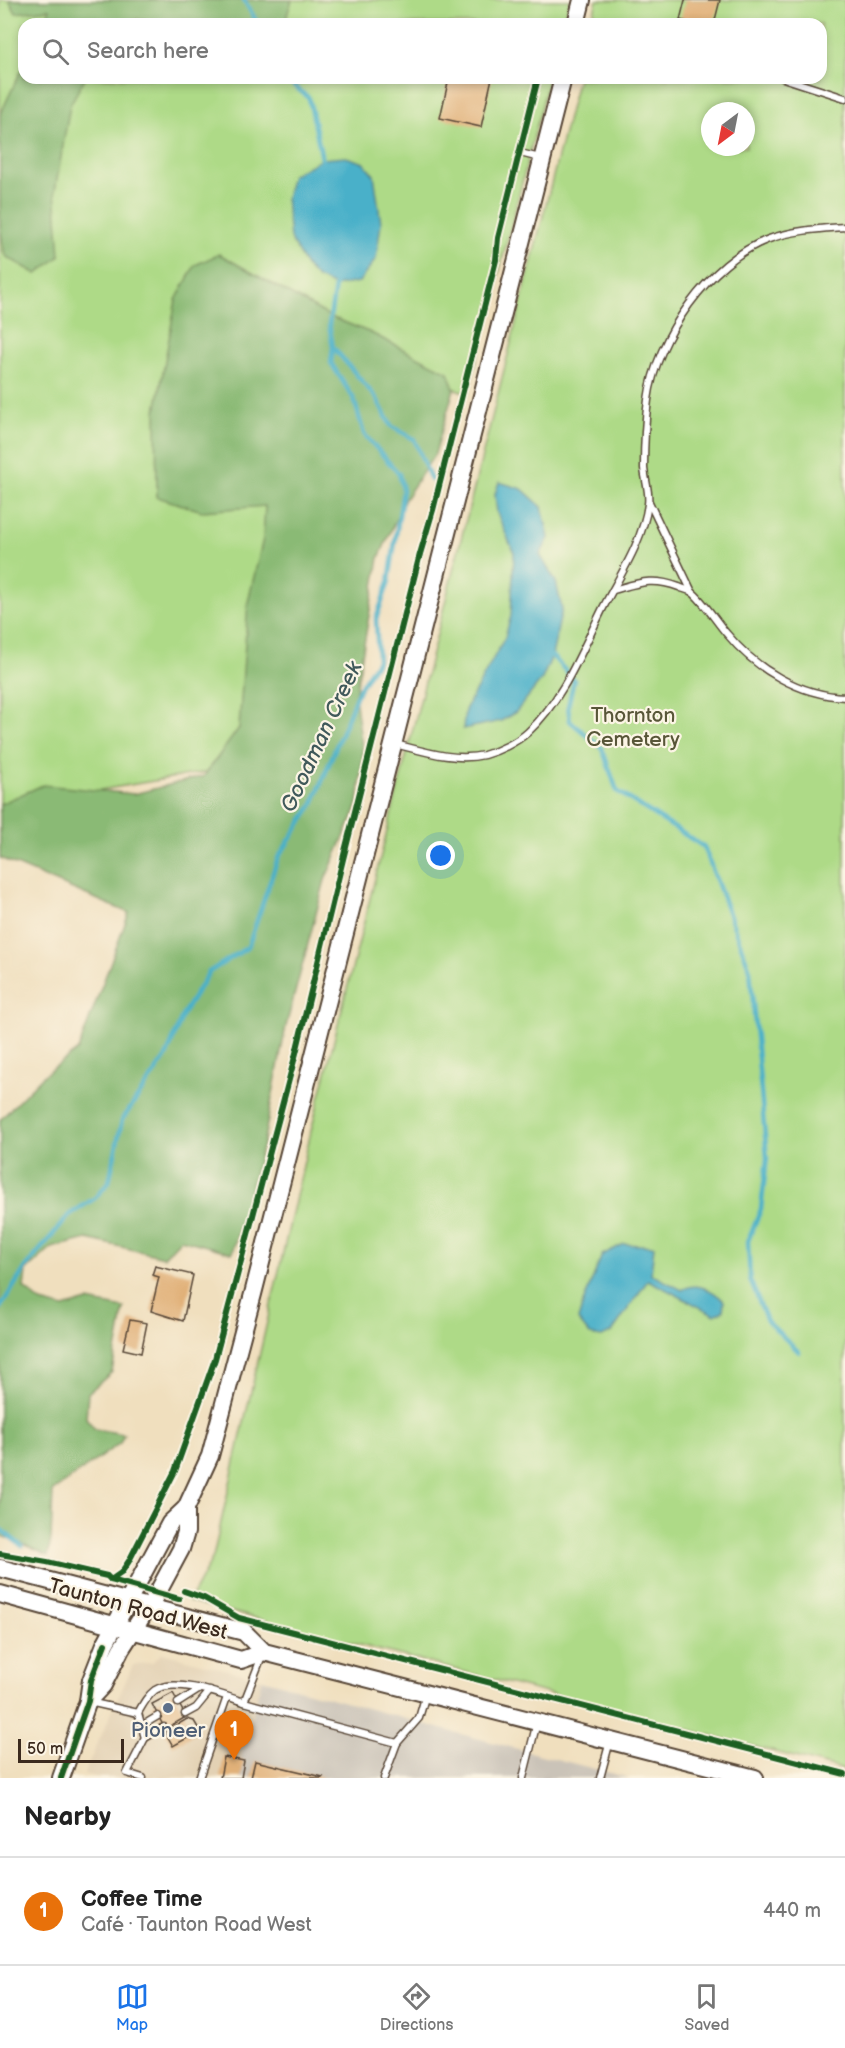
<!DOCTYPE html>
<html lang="en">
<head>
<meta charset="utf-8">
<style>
	:root { --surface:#fff; --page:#f6f6f6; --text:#222; --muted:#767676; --line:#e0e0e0; --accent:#1a73e8 }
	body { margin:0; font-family:"Balsamiq Sans",sans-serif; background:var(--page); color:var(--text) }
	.compass { position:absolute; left:701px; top:102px; width:54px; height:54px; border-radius:50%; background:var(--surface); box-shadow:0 3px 9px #0003; rotate:212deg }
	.scale { position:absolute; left:18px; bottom:15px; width:106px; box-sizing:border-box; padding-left:6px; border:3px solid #3b2a1e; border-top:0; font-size:16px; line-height:21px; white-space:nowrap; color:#3b2a1e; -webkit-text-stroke:4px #fcf5e5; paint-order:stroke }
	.you { position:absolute; left:441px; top:856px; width:21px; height:21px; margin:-15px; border:4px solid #fff; border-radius:50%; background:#1a73e8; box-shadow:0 0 0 9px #1a73e833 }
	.badge { display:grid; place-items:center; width:39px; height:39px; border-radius:50%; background:var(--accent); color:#fff; font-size:20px; font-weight:700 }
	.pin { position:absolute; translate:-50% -50px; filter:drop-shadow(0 2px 3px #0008) }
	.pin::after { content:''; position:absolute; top:32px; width:21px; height:18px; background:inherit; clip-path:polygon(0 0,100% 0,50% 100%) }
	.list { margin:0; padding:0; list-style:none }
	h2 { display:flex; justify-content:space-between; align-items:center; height:78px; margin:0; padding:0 24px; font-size:26px }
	h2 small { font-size:20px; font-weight:400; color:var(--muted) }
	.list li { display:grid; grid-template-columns:39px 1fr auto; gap:18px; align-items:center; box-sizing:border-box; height:108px; padding:0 24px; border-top:2px solid var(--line) }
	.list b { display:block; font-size:22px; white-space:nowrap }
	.list p { margin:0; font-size:20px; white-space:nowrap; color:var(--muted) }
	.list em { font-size:20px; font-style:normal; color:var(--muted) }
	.icon { flex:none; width:33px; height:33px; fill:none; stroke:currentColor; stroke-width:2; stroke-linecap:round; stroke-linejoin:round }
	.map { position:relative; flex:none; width:845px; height:1778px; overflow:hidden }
	.search { position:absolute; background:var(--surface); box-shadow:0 3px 9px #0003; left:18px; right:18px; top:18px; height:66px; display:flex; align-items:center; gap:15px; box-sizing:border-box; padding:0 21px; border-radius:18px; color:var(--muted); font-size:22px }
	.sheet { height:186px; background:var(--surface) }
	nav { display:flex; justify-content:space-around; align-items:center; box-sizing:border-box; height:84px; border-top:2px solid var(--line); background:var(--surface); font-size:16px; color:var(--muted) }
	nav a { display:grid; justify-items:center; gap:3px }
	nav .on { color:var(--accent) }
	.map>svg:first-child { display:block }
	.built { fill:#e3d1b4 }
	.industrial { fill:#cac3b8 }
	.green { fill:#aeda87; stroke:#748252; stroke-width:1.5; fill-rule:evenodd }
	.forest { fill:#8aba74; stroke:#627249; stroke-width:1.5 }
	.water { fill:#4ab0c9; stroke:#426d74; stroke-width:1.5 }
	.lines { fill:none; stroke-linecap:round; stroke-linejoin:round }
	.stream { stroke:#4ab0c9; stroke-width:4.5 }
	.building { fill:#e1b179 }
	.lane-casing { stroke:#564536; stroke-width:9 }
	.secondary-casing { stroke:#564536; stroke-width:20 }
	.lane { stroke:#fff; stroke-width:6 }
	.secondary { stroke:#fff; stroke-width:16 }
	.cycleway-casing { stroke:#fcf5e5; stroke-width:10 }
	.cycleway { stroke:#1b5e20; stroke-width:6 }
	.service-dot { fill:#5c6f8a; stroke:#fcf5e5; stroke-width:2 }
	.labels { text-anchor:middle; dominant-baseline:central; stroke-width:4.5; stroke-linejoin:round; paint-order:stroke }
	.park-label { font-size:21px; fill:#585638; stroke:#fcf5e5 }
	.street-label { font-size:21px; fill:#3b2a1e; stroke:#fcf5e5 }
	.service-label { font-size:21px; fill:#4e5e75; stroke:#fcf5e5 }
	.water-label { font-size:22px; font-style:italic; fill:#40595a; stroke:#fcf5e5 }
</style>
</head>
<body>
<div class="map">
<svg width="845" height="1778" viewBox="0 0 845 1778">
	<rect width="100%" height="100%" fill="#fcf5e5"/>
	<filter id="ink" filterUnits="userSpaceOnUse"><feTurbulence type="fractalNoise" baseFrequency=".0167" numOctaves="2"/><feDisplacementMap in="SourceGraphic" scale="12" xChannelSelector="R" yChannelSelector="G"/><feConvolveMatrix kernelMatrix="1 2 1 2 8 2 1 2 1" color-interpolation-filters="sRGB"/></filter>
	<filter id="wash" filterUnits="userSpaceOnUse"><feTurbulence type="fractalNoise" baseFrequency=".008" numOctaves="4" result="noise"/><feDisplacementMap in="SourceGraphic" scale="24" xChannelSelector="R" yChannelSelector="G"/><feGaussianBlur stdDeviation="1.35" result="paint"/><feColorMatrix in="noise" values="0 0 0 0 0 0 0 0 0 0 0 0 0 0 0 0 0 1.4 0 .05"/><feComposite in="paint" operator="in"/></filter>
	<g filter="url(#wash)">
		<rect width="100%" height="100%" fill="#f0dfbe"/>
		<polygon class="built" points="162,1653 262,1679 235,1778 101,1778 84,1774 133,1665 153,1662"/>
		<polygon class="industrial" points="262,1679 449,1731 629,1778 235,1778"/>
		<g class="green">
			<polygon points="0,0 570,0 563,24 24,24 24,78 549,78 468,393 327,349 298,506 230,768 47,799 0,811"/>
			<path d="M597,0H845V1770L189,1601L213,1557L311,1131L578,78H821V24H591ZM710,111H746V147H710Z"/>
		</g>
		<g class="forest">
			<polygon points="9,0 292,0 287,15 288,24 152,24 138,19 115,24 43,24 50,9 16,13"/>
			<polygon points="24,64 24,78 85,78 70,105 55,191 60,256 37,274 5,256 0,228 0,115"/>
			<polygon points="219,254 331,317 371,333 448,372 454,389 435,454 405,499 379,558 355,696 363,754 358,805 325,880 286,1026 263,1145 232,1253 181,1239 164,1257 87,1239 51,1248 26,1271 24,1288 41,1302 64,1308 88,1301 124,1308 112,1372 88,1393 86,1418 95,1429 124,1434 120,1443 53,1491 51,1538 48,1556 12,1539 0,1536 0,1120 44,1075 78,1050 129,913 0,858 0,804 43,785 134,794 204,776 239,728 248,602 263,539 265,506 202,511 157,497 156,411 176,300 195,265"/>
		</g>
		<g class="water">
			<polygon points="346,157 364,163 374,175 381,223 376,259 359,282 335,286 317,278 306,266 290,238 286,198 292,175 322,159"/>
			<polygon points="499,482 522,489 542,507 549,538 540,555 556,582 562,609 552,656 542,679 516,712 501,721 463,729 465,710 505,637 511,616 514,553 497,513 495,494"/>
			<path d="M624,1244L654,1246L651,1274L682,1290C697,1281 713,1290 724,1301L723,1311L715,1315L648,1280L612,1332L602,1337L590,1335L578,1320L583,1303L602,1255Z"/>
		</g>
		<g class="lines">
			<g class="stream">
				<polyline points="244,0 258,24"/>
				<polyline points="289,78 293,85 309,98 322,159"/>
				<polyline points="333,347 377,399 391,426 414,439 431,480"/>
				<polyline points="552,656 574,680 568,706 570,721 602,748 617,791 704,847 750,970 767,1158 761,1209 748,1241 750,1280 767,1321 799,1352"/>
				<polyline points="0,1308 26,1267 69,1215 95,1198 109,1182 122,1120 167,1055 183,1014 209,972 248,947 278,858 313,804 359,689 378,660 376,619 389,581 403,490 399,474 364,434 354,399 331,363 333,347 329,324 335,286"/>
				<polyline points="0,1529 22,1546"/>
			</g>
		</g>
		<g id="blocks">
			<g class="building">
				<polygon points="685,0 720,0 714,24 696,24 680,20"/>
				<polygon points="449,78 492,78 481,127 440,118"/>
				<polygon points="155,1266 193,1275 183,1321 151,1311 159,1277 152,1275"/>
				<polygon points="130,1320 147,1323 141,1353 123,1349"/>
				<polygon points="173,1693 186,1717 165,1729 152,1704"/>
				<polygon points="187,1719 194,1721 200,1731 173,1746 165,1732"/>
				<polygon points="224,1757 244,1761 241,1778 220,1778"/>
				<polygon points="255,1761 323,1777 322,1778 251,1778"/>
			</g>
		</g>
	</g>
	<g filter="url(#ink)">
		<use href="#blocks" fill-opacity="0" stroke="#564536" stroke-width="1.5"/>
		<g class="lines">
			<defs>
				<g id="lane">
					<polyline points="783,78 845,98"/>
					<polyline points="520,153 540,158"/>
					<polyline points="649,502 692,592"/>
					<path d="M613,590C639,583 652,577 679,587C683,589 689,590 692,592C702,599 718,624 727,634C756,669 799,695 845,697"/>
					<path d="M395,744C423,751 455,762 484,755C499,751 517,742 528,732C563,700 582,650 603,608C620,575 643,541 648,504C650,493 645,480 644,468C644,446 645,422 648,400C656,338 709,261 769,239C794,230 819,229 845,227"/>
					<path d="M89,1702L138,1713C143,1704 147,1696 155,1690C176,1677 222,1695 244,1702L262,1656"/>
					<polyline points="244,1702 397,1743"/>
					<polyline points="178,1703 200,1689"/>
					<polyline points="138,1713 145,1738 127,1773 143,1778"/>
					<polyline points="185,1714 196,1708 210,1691"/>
					<polyline points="143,1725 158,1716"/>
					<polyline points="145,1738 164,1727"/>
					<polyline points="199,1778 227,1697"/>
					<polyline points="384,1778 397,1743 419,1718 426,1694"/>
					<polyline points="523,1778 537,1722"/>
					<polyline points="600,1778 610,1741"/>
				</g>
				<g id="secondary">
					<polyline points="576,24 582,0"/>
					<polyline points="0,1568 244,1632 264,1652 755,1778"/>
					<polyline points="0,1594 241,1660 264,1652"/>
					<polyline points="88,1701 103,1685 121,1649 158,1592 181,1549 186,1532 186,1508"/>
					<polyline points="61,1778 88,1701 91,1680 105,1644 170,1523 186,1508 210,1456 253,1294 563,78"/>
				</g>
			</defs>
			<use href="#lane" class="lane-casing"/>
			<use href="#secondary" class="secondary-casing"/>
			<use href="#lane" class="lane"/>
			<use href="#secondary" class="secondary"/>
			<defs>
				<g id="cycleway">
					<polyline points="0,1554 47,1562 107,1576 111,1580 179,1599"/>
					<polyline points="111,1580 121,1573 129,1561 175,1471 215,1359 296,1053 343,859 420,554 433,510 496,260 498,238 538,78"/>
					<polyline points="184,1591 204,1598 239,1618 845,1774"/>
					<polyline points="61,1778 88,1701 91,1680 105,1644"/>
				</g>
			</defs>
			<use href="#cycleway" class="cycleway-casing"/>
			<use href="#cycleway" class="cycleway"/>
		</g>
	</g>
	<circle class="service-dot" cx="168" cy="1708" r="6"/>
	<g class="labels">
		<g class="park-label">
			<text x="633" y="715">Thornton<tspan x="633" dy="24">Cemetery</tspan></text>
		</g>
		<g class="street-label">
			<text transform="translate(138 1609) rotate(15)">Taunton Road West</text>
		</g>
		<g class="service-label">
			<text x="168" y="1730">Pioneer</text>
		</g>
		<g class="water-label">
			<text transform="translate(322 737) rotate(-65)">Goodman Creek</text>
		</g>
	</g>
</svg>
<svg class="compass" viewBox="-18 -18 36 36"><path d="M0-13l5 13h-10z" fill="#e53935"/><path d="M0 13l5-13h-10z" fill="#767676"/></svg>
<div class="scale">50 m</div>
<div class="you"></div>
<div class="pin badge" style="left:234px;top:1760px;background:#e8710a">1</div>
<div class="search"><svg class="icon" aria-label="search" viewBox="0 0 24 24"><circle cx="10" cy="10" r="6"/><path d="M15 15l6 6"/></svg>Search here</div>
</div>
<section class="sheet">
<h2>Nearby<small></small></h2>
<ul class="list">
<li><span class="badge" style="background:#e8710a">1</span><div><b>Coffee Time</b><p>Café · Taunton Road West</p></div><em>440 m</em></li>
</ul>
</section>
<nav>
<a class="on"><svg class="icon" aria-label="map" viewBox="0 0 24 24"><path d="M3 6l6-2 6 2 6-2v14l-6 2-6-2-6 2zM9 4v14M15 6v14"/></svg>Map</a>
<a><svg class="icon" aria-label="directions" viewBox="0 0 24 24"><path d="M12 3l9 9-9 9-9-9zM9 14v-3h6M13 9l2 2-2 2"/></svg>Directions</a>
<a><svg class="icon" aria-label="saved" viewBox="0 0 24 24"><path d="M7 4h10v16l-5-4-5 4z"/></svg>Saved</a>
</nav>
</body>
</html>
